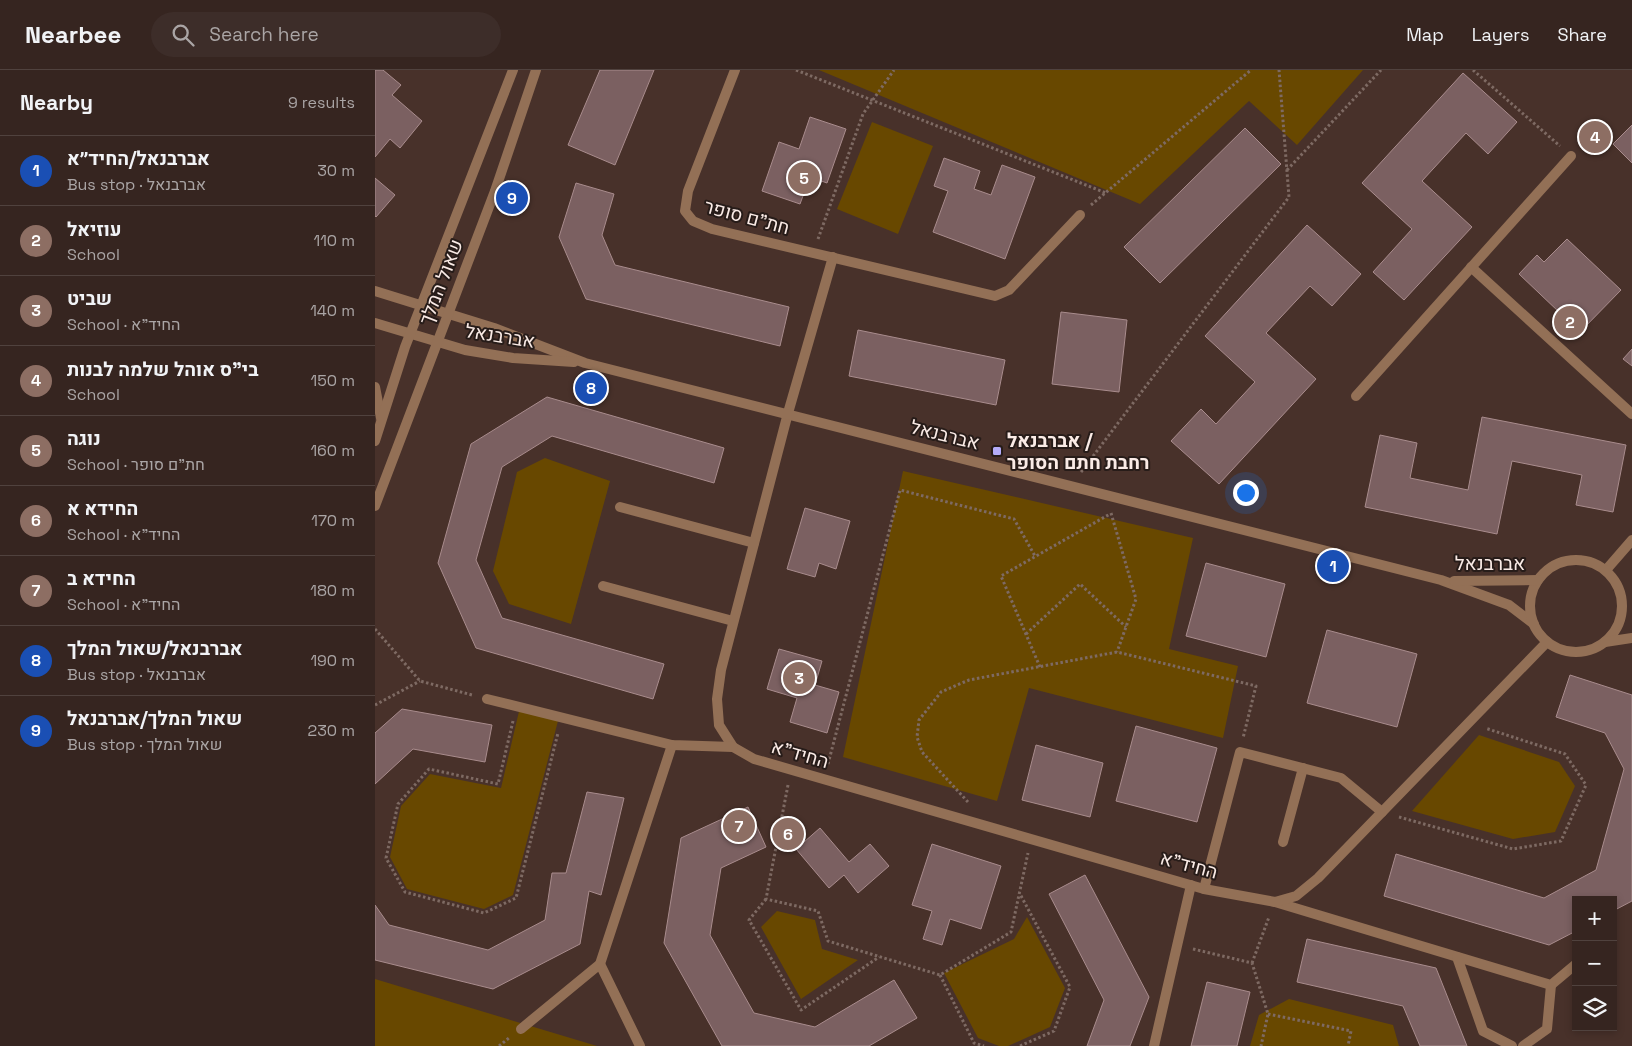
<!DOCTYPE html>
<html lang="en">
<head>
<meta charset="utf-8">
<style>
	:root { --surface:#362520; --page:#3d2d29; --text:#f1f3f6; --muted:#aaa5a5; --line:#50423e; --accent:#8bbbb9 }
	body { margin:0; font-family:"Space Grotesk",Heebo,sans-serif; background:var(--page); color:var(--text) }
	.controls { position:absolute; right:15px; bottom:15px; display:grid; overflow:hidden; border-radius:0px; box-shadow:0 2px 8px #0003 }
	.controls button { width:45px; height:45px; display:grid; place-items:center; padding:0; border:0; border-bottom:1px solid var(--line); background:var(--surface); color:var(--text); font:25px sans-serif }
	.you { position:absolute; left:870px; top:422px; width:18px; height:18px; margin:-12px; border:4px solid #fff; border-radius:50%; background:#1a73e8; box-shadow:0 0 0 8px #1a73e833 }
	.badge { display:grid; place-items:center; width:32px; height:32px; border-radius:50%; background:var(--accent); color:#fff; font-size:16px; font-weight:700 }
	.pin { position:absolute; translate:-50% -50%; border:2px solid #fff; box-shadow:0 1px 5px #0006 }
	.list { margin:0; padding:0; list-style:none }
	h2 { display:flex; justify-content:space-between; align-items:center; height:65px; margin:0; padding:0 20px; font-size:21px }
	h2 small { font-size:16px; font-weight:400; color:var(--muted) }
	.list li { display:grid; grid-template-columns:32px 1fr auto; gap:15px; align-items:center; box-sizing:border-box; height:70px; padding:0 20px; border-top:1px solid var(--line) }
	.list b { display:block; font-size:19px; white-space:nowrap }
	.list p { margin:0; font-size:16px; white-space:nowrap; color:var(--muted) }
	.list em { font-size:16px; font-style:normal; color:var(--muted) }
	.icon { flex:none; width:28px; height:28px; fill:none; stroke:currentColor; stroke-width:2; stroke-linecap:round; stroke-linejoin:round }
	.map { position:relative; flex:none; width:1257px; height:976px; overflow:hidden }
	header { display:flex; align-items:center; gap:30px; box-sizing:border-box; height:70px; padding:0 25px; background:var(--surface); border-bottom:1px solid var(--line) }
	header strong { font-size:24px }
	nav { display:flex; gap:28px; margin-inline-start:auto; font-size:18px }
	.search { width:350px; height:45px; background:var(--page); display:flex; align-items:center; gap:12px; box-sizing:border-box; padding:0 18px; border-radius:28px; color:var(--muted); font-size:19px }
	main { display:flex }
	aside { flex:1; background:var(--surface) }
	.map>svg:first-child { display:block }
	.green { fill:#684800 }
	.building { fill:#7b6061; stroke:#a98c8d }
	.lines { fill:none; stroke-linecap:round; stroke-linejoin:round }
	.path { stroke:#7e6a63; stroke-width:3; stroke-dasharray:2.5 2.5; stroke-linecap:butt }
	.service { stroke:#937056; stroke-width:10 }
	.minor { stroke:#937056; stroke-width:10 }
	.tertiary { stroke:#937056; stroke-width:10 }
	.poi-dot { fill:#b4acf9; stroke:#271c19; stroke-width:2 }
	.labels { text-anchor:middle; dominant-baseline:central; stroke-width:4; stroke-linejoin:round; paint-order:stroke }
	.street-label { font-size:19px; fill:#faebe6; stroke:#271c19 }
	.poi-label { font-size:19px; font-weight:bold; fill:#faebe6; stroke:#271c19; text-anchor:start }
</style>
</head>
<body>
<header>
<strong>Nearbee</strong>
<div class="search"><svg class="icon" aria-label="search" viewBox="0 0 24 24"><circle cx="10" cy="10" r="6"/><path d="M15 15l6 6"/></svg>Search here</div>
<nav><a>Map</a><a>Layers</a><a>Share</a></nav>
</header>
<main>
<aside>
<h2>Nearby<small>9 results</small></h2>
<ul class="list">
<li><span class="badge" style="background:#1a4fb4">1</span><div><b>אברבנאל/החיד״א</b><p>Bus stop · אברבנאל</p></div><em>30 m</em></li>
<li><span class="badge" style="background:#8d6e63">2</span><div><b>עוזיאל</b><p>School</p></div><em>110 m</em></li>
<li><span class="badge" style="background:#8d6e63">3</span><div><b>שביט</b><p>School · החיד&quot;א</p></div><em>140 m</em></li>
<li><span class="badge" style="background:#8d6e63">4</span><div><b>בי&quot;ס אוהל שלמה לבנות</b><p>School</p></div><em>150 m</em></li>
<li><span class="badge" style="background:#8d6e63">5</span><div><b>נוגה</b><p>School · חת&quot;ם סופר</p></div><em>160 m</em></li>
<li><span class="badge" style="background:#8d6e63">6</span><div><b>החידא א</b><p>School · החיד&quot;א</p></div><em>170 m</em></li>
<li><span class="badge" style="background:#8d6e63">7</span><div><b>החידא ב</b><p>School · החיד&quot;א</p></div><em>180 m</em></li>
<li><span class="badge" style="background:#1a4fb4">8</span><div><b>אברבנאל/שאול המלך</b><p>Bus stop · אברבנאל</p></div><em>190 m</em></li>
<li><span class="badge" style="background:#1a4fb4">9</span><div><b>שאול המלך/אברבנאל</b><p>Bus stop · שאול המלך</p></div><em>230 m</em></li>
</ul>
</aside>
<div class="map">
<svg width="1257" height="976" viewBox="0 0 1257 976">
	<rect width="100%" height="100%" fill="#48312a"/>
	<g class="green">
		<polygon points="444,0 988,0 922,75 874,31 765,134"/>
		<polygon points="497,52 558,76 523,164 462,139"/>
		<polygon points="170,388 235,411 196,554 134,534 118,501 142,402"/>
		<polygon points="528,401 818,468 794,579 863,596 848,668 654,618 622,731 468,687"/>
		<polygon points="145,637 184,647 138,825 109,839 32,819 15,787 26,736 55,704 126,718"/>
		<polygon points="1104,665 1184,692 1200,716 1180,762 1138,769 1037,741"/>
		<polygon points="402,841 440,850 447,879 483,890 426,929 386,857"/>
		<polygon points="652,847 690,918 675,957 633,976 624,976 603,968 569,903 639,869"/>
		<polygon points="0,909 222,976 0,976"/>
		<polygon points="914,929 1018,955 1024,976 875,976 884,945"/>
	</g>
	<g class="building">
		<polygon points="0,0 8,0 26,15 17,25 47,51 25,78 15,69 0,87"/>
		<polygon points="225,0 279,0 240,95 193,75"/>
		<polygon points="1088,3 1142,52 1113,84 1091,63 1047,111 1097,157 1029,230 998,202 1037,159 987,113"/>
		<polygon points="435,47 471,59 452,113 435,107 425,134 387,121 404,72 424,79"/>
		<polygon points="1257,55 1257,93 1238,74"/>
		<polygon points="870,58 906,94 785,213 749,177"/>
		<polygon points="569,88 605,101 599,119 616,125 627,95 660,107 630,189 558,162 573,121 559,116"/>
		<polygon points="0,108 20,125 1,147 0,146"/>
		<polygon points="201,113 239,124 227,165 240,195 414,237 405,276 211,229 184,167"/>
		<polygon points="932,155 986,204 957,236 935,216 891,263 941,309 844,414 796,371 826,339 841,354 880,312 830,266"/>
		<polygon points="1192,169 1246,220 1205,262 1144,204 1162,185 1169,192"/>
		<polygon points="686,242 752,250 744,322 677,314"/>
		<polygon points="483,260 630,290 621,335 474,306"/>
		<polygon points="1257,279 1257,296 1248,289"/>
		<polygon points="172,327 349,378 339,413 177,366 127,397 101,490 127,548 289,594 278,629 101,578 63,493 96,374"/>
		<polygon points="1107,347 1251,375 1238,442 1201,435 1207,405 1137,391 1122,464 990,437 1005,365 1042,373 1035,408 1093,420"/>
		<polygon points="430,438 475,451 461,499 444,493 440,507 412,499"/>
		<polygon points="831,493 910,514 891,587 811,566"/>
		<polygon points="952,560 1042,584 1022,657 932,633"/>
		<polygon points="404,579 447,591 440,615 464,622 452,663 415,652 422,628 392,619"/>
		<polygon points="1195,605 1257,625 1257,831 1238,841 1238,830 1201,830 1201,861 1174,875 1009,826 1021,784 1169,828 1221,800 1249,699 1230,663 1181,647"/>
		<polygon points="27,639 117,655 110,692 38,679 0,714 0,663"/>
		<polygon points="761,656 842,678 822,752 741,731"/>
		<polygon points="661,675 728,693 715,747 647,730"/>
		<polygon points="212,722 249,728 226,825 214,821 205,874 118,919 0,890 0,835 14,855 113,880 170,850 177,803 191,803"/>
		<polygon points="373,737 391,777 346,798 335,865 379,943 440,957 519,910 542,948 494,976 347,976 289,873 306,768"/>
		<polygon points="445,758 474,792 495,774 514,796 483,823 469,805 454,818 421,779"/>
		<polygon points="557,774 626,796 606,859 575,849 567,875 548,869 557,841 537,835"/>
		<polygon points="710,805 774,927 755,976 712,976 729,930 674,824"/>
		<polygon points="932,869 1061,898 1092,976 1045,976 1028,936 922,912"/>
		<polygon points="832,912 875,922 862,976 816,976"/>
	</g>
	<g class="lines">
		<g class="path">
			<polyline points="421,0 731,123"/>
			<polyline points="1098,0 1185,76"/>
			<polyline points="912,100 1006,0"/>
			<polyline points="716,135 876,0"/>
			<polyline points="443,169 488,44 519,0"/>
			<polyline points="706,402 914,127 904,0"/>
			<polyline points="736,443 761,529 742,582"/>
			<polyline points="0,559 45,611 97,625"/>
			<polyline points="651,564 705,514 751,557"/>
			<polyline points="665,597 626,506 735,444"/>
			<polyline points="0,635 45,611"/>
			<polyline points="138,651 123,714 54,699 23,734 11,788 30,822 109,843 141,828 183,663"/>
			<polyline points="453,694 525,420 639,449 660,486"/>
			<polyline points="413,715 391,829 443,841 453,871 565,905 636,862 653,783"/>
			<polyline points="593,732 547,682 542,667 544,650 566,622 594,610 742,582 881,616 868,668"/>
			<polyline points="1024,747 1138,779 1186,771 1211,715 1190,684 1110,658"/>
			<polyline points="391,829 374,850 426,940 504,887"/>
			<polyline points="818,879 877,893 893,944 886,976"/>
			<polyline points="877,893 894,847"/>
			<polyline points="565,905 599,973 609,976"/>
			<polyline points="893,944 976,961 973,976"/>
			<polyline points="124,976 134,968"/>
			<polyline points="645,976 679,961 695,917 645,824"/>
		</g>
		<g class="service">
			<polyline points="1096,197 1257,344"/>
			<polyline points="981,326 1196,86"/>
			<polyline points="245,437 379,473"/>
			<polyline points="228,516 358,551"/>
			<polyline points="908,772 928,698"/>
			<polyline points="829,819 865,682 966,708 1007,742"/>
			<polyline points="900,832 1176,915 1201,894"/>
			<polyline points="1082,887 1108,961 1137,976"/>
			<polyline points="225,894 265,976"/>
			<polyline points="146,959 225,894 297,675"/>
			<polyline points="779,976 816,815"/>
			<polyline points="1148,976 1172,959 1176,915"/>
		</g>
		<g class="minor">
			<polyline points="360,0 313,121 310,141 318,151 337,159 620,226 634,220 705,145"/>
			<polyline points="458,187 413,343 346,600 342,629 344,655 358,677 379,689 829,819 900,832 921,826 943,808 1172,572"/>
			<polyline points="1231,500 1257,470"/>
			<polyline points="112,629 297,675 358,677"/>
		</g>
		<g class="tertiary">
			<polyline points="0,221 119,258 210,293 1066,510 1134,535 1159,554"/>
			<polyline points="0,253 90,280 138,288 199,292"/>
			<polyline points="0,317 6,348"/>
			<polyline points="0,371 30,277 138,0"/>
			<polyline points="0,436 120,121 161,0"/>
			<circle cx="1201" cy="536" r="46"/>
			<polyline points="1079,511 1163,510"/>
			<polyline points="1230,572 1257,568"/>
		</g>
	</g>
	<rect class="poi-dot" x="617" y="376" width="10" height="10" rx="2.5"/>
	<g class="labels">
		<g class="street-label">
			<text transform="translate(372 147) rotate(15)">חת"ם סופר</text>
			<text transform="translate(66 212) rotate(-69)">שאול המלך</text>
			<text transform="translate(125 266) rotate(9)">אברבנאל</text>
			<text transform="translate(570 365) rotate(14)">אברבנאל</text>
			<text x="1115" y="493">אברבנאל</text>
			<text transform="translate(425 684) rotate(16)">החיד"א</text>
			<text transform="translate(814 795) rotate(15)">החיד"א</text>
		</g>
		<g class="poi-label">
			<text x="632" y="370">אברבנאל /<tspan x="632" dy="22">רחבת חתם הסופר</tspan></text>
		</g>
	</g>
</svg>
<div class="controls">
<button>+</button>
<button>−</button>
<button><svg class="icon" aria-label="layers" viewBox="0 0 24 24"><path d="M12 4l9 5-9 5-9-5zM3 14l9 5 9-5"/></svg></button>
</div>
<div class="you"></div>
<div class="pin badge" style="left:958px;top:496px;background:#1a4fb4">1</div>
<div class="pin badge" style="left:1195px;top:252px;background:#8d6e63">2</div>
<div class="pin badge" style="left:424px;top:608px;background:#8d6e63">3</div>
<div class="pin badge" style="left:1220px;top:67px;background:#8d6e63">4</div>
<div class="pin badge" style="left:429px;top:108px;background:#8d6e63">5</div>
<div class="pin badge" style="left:413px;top:764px;background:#8d6e63">6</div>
<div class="pin badge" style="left:364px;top:756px;background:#8d6e63">7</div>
<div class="pin badge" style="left:216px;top:318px;background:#1a4fb4">8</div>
<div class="pin badge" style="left:137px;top:128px;background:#1a4fb4">9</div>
</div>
</main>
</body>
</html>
